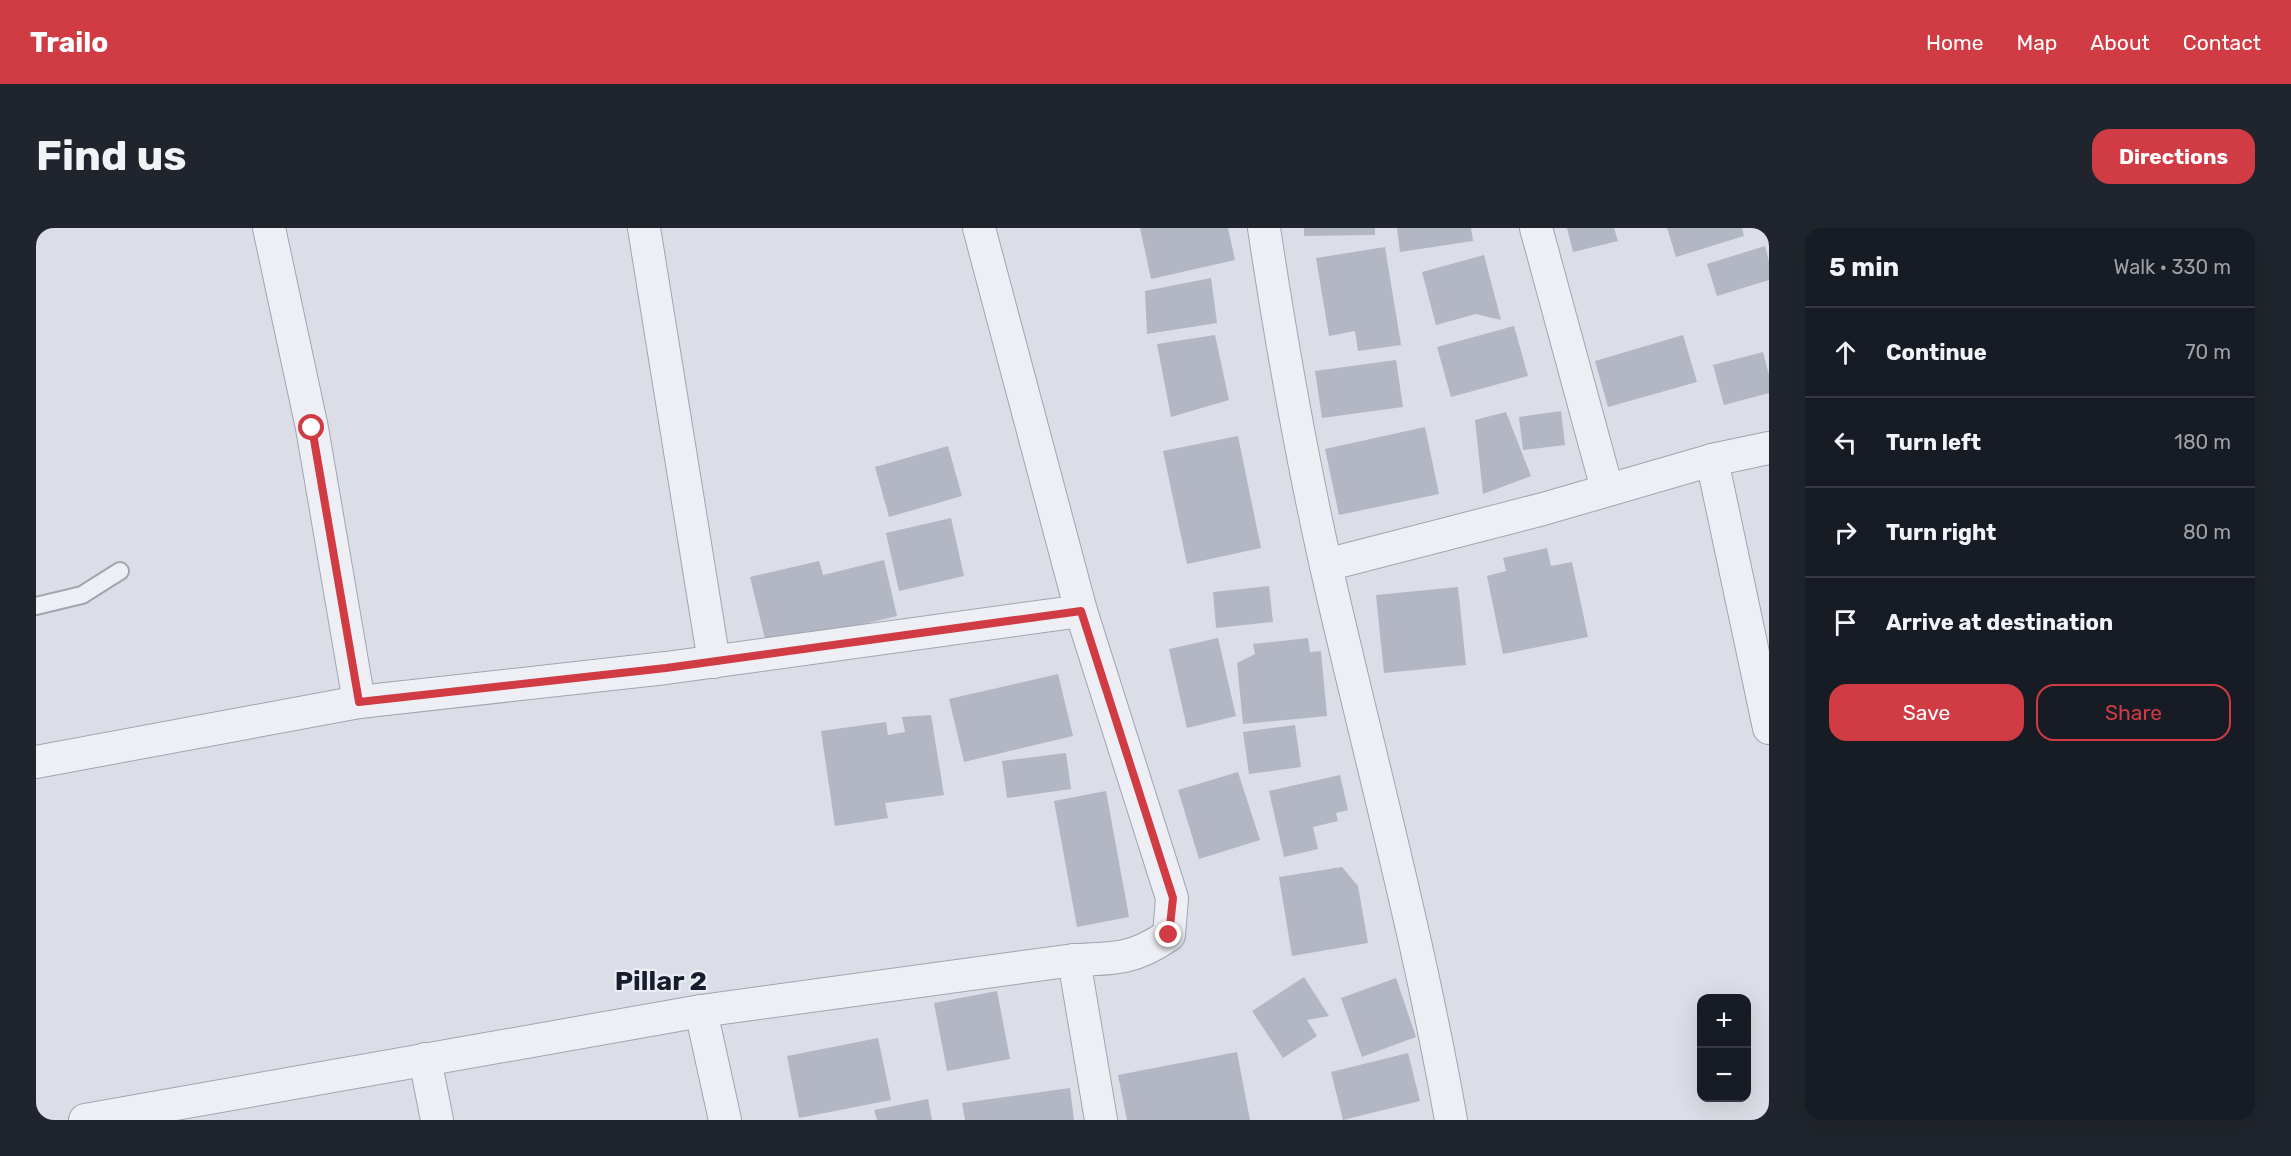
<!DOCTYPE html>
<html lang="en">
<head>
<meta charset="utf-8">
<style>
	:root { --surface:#171b24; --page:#20242c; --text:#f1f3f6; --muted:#9ea1a6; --line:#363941; --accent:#d03b44 }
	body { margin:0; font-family:Rubik,sans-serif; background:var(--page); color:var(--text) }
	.controls { position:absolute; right:18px; bottom:18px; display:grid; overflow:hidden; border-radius:12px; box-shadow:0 6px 24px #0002 }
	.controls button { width:54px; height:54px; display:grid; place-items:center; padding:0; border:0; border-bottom:2px solid var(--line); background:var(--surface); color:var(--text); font:30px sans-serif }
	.stop { position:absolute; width:18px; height:18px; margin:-14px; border:4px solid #d03b44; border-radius:50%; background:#fff }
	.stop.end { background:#d03b44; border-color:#fff; box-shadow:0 2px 6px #0008 }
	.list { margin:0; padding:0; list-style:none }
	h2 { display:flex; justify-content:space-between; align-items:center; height:78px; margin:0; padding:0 24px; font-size:26px }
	h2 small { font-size:20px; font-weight:400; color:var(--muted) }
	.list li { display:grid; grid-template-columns:39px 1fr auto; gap:18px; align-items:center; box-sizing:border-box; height:90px; padding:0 24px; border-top:2px solid var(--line) }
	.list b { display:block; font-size:22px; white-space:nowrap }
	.list em { font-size:20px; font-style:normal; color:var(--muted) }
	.actions { display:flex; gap:12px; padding:18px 24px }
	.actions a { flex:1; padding:14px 0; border:2px solid var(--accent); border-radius:18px; text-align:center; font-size:21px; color:var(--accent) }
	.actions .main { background:var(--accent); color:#fff }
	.icon { flex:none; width:33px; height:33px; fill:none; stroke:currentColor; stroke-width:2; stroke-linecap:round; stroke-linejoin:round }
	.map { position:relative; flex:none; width:1733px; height:892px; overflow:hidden; border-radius:18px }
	header { display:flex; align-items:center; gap:36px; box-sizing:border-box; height:84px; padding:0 30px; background:var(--accent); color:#fff }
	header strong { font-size:28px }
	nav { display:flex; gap:33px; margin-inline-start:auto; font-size:21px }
	.intro { display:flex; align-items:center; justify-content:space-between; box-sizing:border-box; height:144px; padding:0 36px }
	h1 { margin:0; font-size:42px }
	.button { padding:15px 27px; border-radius:18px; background:var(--accent); color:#fff; font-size:21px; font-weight:700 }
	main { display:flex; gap:36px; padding:0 36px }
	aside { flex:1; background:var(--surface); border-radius:18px; box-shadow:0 6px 24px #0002 }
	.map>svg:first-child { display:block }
	.building { fill:#b2b7c3 }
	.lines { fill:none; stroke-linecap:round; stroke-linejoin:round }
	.service-casing { stroke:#a1a5b0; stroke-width:20 }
	.minor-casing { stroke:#a1a5b0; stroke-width:34 }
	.service { stroke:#eeeff4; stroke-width:16 }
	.minor { stroke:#eeeff4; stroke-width:32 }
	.route { stroke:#d03b44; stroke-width:8 }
	.labels { text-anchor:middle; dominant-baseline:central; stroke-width:4.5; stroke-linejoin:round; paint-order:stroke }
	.district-label { font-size:27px; font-weight:bold; fill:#181d2d; stroke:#eaedf4 }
</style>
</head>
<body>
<header>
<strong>Trailo</strong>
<nav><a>Home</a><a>Map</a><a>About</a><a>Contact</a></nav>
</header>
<div class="intro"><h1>Find us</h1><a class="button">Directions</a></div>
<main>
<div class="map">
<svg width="1733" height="892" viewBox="0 0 1733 892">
	<rect width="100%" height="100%" fill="#dbdee6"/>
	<g class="building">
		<polygon points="1104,0 1192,0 1199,32 1115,51"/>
		<polygon points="1268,0 1339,0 1339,7 1268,8"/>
		<polygon points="1361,0 1435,0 1437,13 1364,24"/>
		<polygon points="1531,0 1578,0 1582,13 1537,24"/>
		<polygon points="1631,0 1706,0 1708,8 1640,29"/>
		<polygon points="1729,18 1733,33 1733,52 1681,68 1671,36"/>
		<polygon points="1349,19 1365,117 1322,123 1319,103 1293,108 1280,30"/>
		<polygon points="1448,27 1465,92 1440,86 1400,97 1386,44"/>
		<polygon points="1175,50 1181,95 1111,106 1109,63"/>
		<polygon points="1478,98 1492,148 1415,169 1401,119"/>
		<polygon points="1179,107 1193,172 1135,189 1121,116"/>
		<polygon points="1647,107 1661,154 1572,179 1559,133"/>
		<polygon points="1727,124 1733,147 1733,165 1688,177 1677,137"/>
		<polygon points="1360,132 1367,179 1286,190 1279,143"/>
		<polygon points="1525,183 1529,217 1487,222 1483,189"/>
		<polygon points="1470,184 1495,248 1447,266 1439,192"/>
		<polygon points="1389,199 1403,266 1303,287 1289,221"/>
		<polygon points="1202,208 1225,320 1151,336 1127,223"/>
		<polygon points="912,218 926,268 853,289 839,239"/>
		<polygon points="915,290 928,348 863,363 850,305"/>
		<polygon points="1511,320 1515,338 1536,334 1552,409 1467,426 1451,348 1470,343 1467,330"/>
		<polygon points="848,332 861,388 731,419 714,349 783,333 787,347"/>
		<polygon points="1233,358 1237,394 1180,400 1177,364"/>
		<polygon points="1422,359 1430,437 1348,445 1340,367"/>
		<polygon points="1182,410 1200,488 1151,500 1133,421"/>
		<polygon points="1272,410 1274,424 1285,423 1291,488 1207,496 1201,435 1219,426 1217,416"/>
		<polygon points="1022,446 1037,508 928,534 913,471"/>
		<polygon points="895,487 908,567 849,575 852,590 799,598 785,503 850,494 852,507 869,504 866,489"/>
		<polygon points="1259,497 1265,539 1213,546 1207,504"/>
		<polygon points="1030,525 1035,561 971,570 966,533"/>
		<polygon points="1202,544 1224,612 1163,631 1142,562"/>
		<polygon points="1304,547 1312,582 1300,585 1302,593 1277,599 1282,621 1248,629 1233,563"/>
		<polygon points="1070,563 1093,689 1041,699 1018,573"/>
		<polygon points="1306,639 1322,658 1332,715 1256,728 1243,649"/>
		<polygon points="1268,749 1293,788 1271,792 1281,808 1247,830 1216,783"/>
		<polygon points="1360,750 1380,809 1326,829 1305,770"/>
		<polygon points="961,763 974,831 911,843 898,775"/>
		<polygon points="842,810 855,872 763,890 751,828"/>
		<polygon points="1201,824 1214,892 1091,892 1082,847"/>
		<polygon points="1372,825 1384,873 1307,892 1295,844"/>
		<polygon points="1034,860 1038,892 929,892 926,875"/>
		<polygon points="892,871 896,892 841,892 838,882"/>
	</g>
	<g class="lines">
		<defs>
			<polyline id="service" points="0,378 46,367 84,343"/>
			<g id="minor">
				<polyline points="233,0 276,200 323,474"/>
				<polyline points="608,0 678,434"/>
				<path d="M1228,0C1245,113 1265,226 1290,338C1332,523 1382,705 1415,892"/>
				<polyline points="1500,0 1571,261"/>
				<polyline points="1676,232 1733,500"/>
				<polyline points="1290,337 1507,281 1676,232 1733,220"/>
				<polyline points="0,534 323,474 630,440 1045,383"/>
				<polyline points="1038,732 1065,892"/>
				<polyline points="665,783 689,892"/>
				<polyline points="389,831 401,892"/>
				<path d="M49,892L665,783L1038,732C1079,731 1099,731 1133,707L1136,670L1045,383L943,0"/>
			</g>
		</defs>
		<use href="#service" class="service-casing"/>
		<use href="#minor" class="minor-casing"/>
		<use href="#service" class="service"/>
		<use href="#minor" class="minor"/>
	</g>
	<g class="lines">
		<polyline class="route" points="276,200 323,474 630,440 1045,383 1137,670 1133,707"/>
	</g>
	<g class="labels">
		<g class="district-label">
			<text x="625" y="753">Pillar 2</text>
		</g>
	</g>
</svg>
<div class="controls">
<button>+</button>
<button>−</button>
</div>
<div class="stop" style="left:276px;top:200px"></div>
<div class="stop end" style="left:1133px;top:707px"></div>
</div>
<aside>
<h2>5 min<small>Walk · 330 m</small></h2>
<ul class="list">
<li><svg class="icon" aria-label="ahead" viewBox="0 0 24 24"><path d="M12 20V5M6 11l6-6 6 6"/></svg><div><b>Continue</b></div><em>70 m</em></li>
<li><svg class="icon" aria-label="left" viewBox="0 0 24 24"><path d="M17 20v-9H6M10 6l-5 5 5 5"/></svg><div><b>Turn left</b></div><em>180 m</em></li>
<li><svg class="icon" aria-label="right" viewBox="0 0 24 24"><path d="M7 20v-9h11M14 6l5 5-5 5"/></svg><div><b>Turn right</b></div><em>80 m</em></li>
<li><svg class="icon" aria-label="arrive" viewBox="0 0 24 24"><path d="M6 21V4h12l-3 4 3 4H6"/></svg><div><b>Arrive at destination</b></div></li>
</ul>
<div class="actions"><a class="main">Save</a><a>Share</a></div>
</aside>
</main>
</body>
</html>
